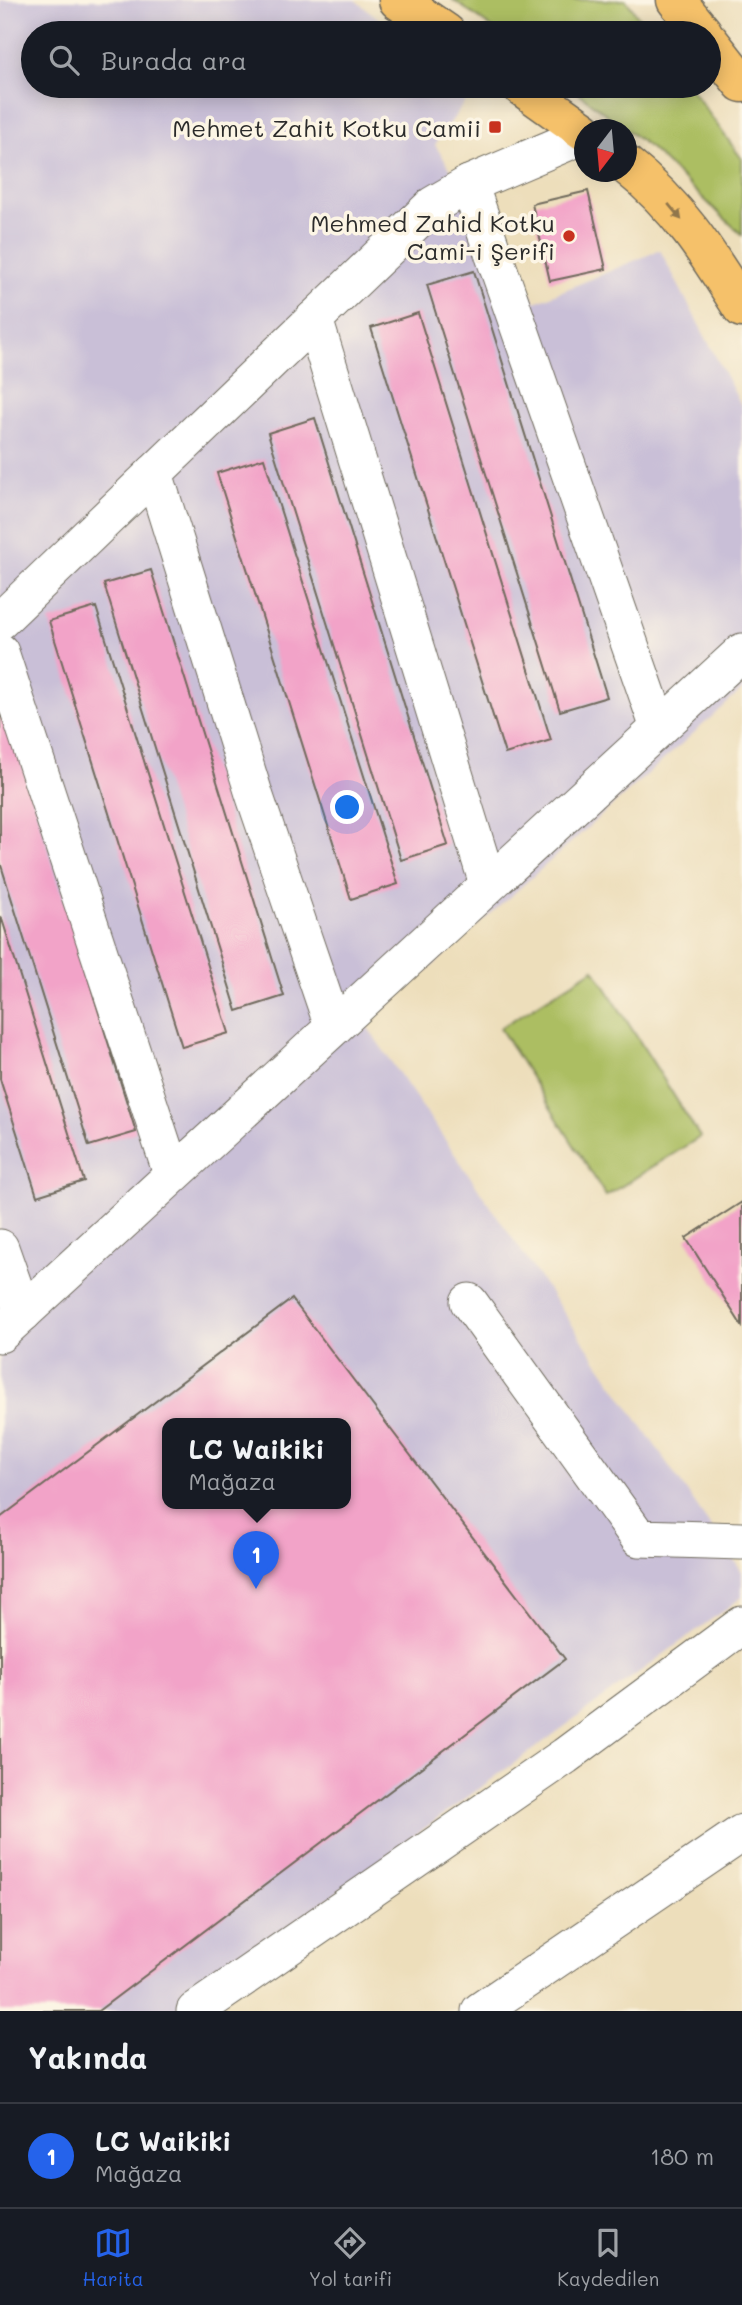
<!DOCTYPE html>
<html lang="tr">
<head>
<meta charset="utf-8">
<style>
	:root { --surface:#171b24; --page:#20242c; --text:#f1f3f6; --muted:#9ea1a6; --line:#363941; --accent:#2563eb }
	body { margin:0; font-family:Mali,sans-serif; background:var(--page); color:var(--text) }
	.compass { position:absolute; left:574px; top:119px; width:63px; height:63px; border-radius:50%; background:var(--surface); box-shadow:0 4px 18px #0003; rotate:196deg }
	.you { position:absolute; left:348px; top:808px; width:24px; height:24px; margin:-18px; border:5px solid #fff; border-radius:50%; background:#1a73e8; box-shadow:0 0 0 10px #1a73e833 }
	.badge { display:grid; place-items:center; width:46px; height:46px; border-radius:50%; background:var(--accent); color:#fff; font-size:23px; font-weight:700 }
	.pin { position:absolute; translate:-50% -58px; filter:drop-shadow(0 2px 4px #0008) }
	.pin::after { content:''; position:absolute; top:37px; width:24px; height:21px; background:inherit; clip-path:polygon(0 0,100% 0,50% 100%) }
	.popup { position:absolute; left:162px; top:1418px; width:189px; height:91px; box-sizing:border-box; display:grid; place-content:center; border-radius:14px; background:var(--surface); filter:drop-shadow(0 2px 5px #0005); font-size:23px; white-space:nowrap; color:var(--muted) }
	.popup b { font-size:26px; color:var(--text) }
	.popup::after { content:''; position:absolute; left:50%; top:100%; margin-left:-14px; border:14px solid transparent; border-top-color:var(--surface) }
	.list { margin:0; padding:0; list-style:none }
	h2 { display:flex; justify-content:space-between; align-items:center; height:91px; margin:0; padding:0 28px; font-size:30px }
	h2 small { font-size:23px; font-weight:400; color:var(--muted) }
	.list li { display:grid; grid-template-columns:46px 1fr auto; gap:21px; align-items:center; box-sizing:border-box; height:105px; padding:0 28px; border-top:2px solid var(--line) }
	.list b { display:block; font-size:26px; white-space:nowrap }
	.list p { margin:0; font-size:23px; white-space:nowrap; color:var(--muted) }
	.list em { font-size:23px; font-style:normal; color:var(--muted) }
	.icon { flex:none; width:38px; height:38px; fill:none; stroke:currentColor; stroke-width:2; stroke-linecap:round; stroke-linejoin:round }
	.map { position:relative; flex:none; width:742px; height:2011px; overflow:hidden }
	.search { position:absolute; background:var(--surface); box-shadow:0 4px 18px #0003; left:21px; right:21px; top:21px; height:77px; display:flex; align-items:center; gap:18px; box-sizing:border-box; padding:0 24px; border-radius:38px; color:var(--muted); font-size:26px }
	.sheet { height:196px; background:var(--surface) }
	nav { display:flex; justify-content:space-around; align-items:center; box-sizing:border-box; height:98px; border-top:2px solid var(--line); background:var(--surface); font-size:19px; color:var(--muted) }
	nav a { display:grid; justify-items:center; gap:4px }
	nav .on { color:var(--accent) }
	.map>svg:first-child { display:block }
	.industrial { fill:#c9bfd7; fill-rule:evenodd }
	.green { fill:#acbe62; stroke:#6c7446; stroke-width:2 }
	.building { fill:#f2a3c8; fill-rule:evenodd }
	.lines { fill:none; stroke-linecap:round; stroke-linejoin:round }
	.minor-casing { stroke:#6f6a5d; stroke-width:39 }
	.major-casing { stroke:#6f6a5d; stroke-width:41 }
	.highway-casing { stroke:#6f6a5d; stroke-width:41 }
	.minor { stroke:#fff; stroke-width:37 }
	.major { stroke:#f5c16b; stroke-width:38 }
	.highway { stroke:#f5c16b; stroke-width:38 }
	.oneway { fill:#90764b }
	.poi-dot { fill:#c8321e; stroke:#fcf5e5; stroke-width:2.5 }
	.labels { text-anchor:middle; dominant-baseline:central; stroke-width:7; stroke-linejoin:round; paint-order:stroke }
	.poi-label { font-size:24px; fill:#2b2b2b; stroke:#fcf5e5; text-anchor:end }
</style>
</head>
<body>
<div class="map">
<svg width="742" height="2011" viewBox="0 0 742 2011">
	<rect width="100%" height="100%" fill="#fcf5e5"/>
	<filter id="ink" filterUnits="userSpaceOnUse"><feTurbulence type="fractalNoise" baseFrequency=".0143" numOctaves="2"/><feDisplacementMap in="SourceGraphic" scale="14" xChannelSelector="R" yChannelSelector="G"/><feConvolveMatrix kernelMatrix="1 2 1 2 8 2 1 2 1" color-interpolation-filters="sRGB"/></filter>
	<filter id="wash" filterUnits="userSpaceOnUse"><feTurbulence type="fractalNoise" baseFrequency=".00686" numOctaves="4" result="noise"/><feDisplacementMap in="SourceGraphic" scale="28" xChannelSelector="R" yChannelSelector="G"/><feGaussianBlur stdDeviation="1.57" result="paint"/><feColorMatrix in="noise" values="0 0 0 0 0 0 0 0 0 0 0 0 0 0 0 0 0 1.4 0 .05"/><feComposite in="paint" operator="in"/></filter>
	<g filter="url(#wash)">
		<rect width="100%" height="100%" fill="#eddebb"/>
		<path class="industrial" d="M0,0H355L397,33H33V86H463L471,93L435,145L536,302L660,250L742,407V690L366,1025L742,1572V1597L174,2011H0ZM167,1423H345V1503H167Z"/>
		<g class="green">
			<polygon points="453,0 626,0 650,33 500,33"/>
			<polygon points="569,86 689,86 742,159 742,235 649,147"/>
			<polygon points="594,969 700,1137 606,1196 500,1028"/>
		</g>
		<g id="blocks">
			<g class="building">
				<polygon points="588,191 606,269 550,281 532,204"/>
				<polygon points="474,271 607,697 560,711 427,285"/>
				<polygon points="418,313 551,740 505,754 371,328"/>
				<polygon points="315,418 448,845 401,860 268,433"/>
				<polygon points="264,458 398,884 351,899 217,473"/>
				<polygon points="151,570 284,996 237,1011 104,584"/>
				<polygon points="96,607 229,1033 182,1047 49,621"/>
				<polygon points="3,705 136,1132 89,1146 0,862 0,706"/>
				<polygon points="1,916 84,1181 37,1196 0,1079"/>
				<polygon points="742,1202 742,1326 686,1238"/>
				<path d="M292,1299L565,1659L98,2011H0V1518ZM167,1423H345V1503H167Z"/>
			</g>
		</g>
	</g>
	<g filter="url(#ink)">
		<use href="#blocks" fill-opacity="0" stroke="#6f6a5d" stroke-width="2"/>
		<g class="lines">
			<defs>
				<g id="minor">
					<polyline points="469,184 659,728"/>
					<polyline points="314,319 488,884"/>
					<polyline points="154,473 254,794 333,1026"/>
					<polyline points="0,621 433,205 469,184 584,135"/>
					<polyline points="0,652 172,1174"/>
					<polyline points="0,1248 23,1313"/>
					<polyline points="469,1302 639,1538 742,1541"/>
					<polyline points="0,1334 742,652"/>
					<polyline points="195,2011 565,1756 742,1625"/>
					<polyline points="480,2011 742,1833"/>
				</g>
				<g id="major">
					<polyline points="398,0 446,33"/>
					<polyline points="521,86 584,131"/>
					<path d="M626,165C679,207 707,252 742,308"/>
				</g>
				<g id="highway">
					<polyline points="676,0 703,33"/>
					<polyline points="709,41 742,83"/>
				</g>
			</defs>
			<use href="#minor" class="minor-casing"/>
			<use href="#major" class="major-casing"/>
			<use href="#highway" class="highway-casing"/>
			<use href="#minor" class="minor"/>
			<use href="#major" class="major"/>
			<use href="#highway" class="highway"/>
		</g>
		<defs><path id="oneway-solid" d="M-6-.8H1V-3.2L6.5 0L1 3.2V.8H-6Z" transform="scale(1.75)"/></defs>
		<use class="oneway" href="#oneway-solid" transform="translate(675 212) rotate(50)"/>
	</g>
	<g class="poi-dot">
		<rect x="488" y="120" width="14" height="14" rx="3.5"/>
		<circle cx="569" cy="236" r="7"/>
	</g>
	<g class="labels">
		<g class="poi-label">
			<text x="481" y="127">Mehmet Zahit Kotku Camii</text>
			<text x="555" y="222">Mehmed Zahid Kotku<tspan x="555" dy="28">Cami-i Şerifi</tspan></text>
		</g>
	</g>
</svg>
<svg class="compass" viewBox="-18 -18 36 36"><path d="M0-13l5 13h-10z" fill="#e53935"/><path d="M0 13l5-13h-10z" fill="#9ea1a6"/></svg>
<div class="you"></div>
<div class="pin badge" style="left:256px;top:1589px">1</div>
<div class="popup"><b>LC Waikiki</b>Mağaza</div>
<div class="search"><svg class="icon" aria-label="search" viewBox="0 0 24 24"><circle cx="10" cy="10" r="6"/><path d="M15 15l6 6"/></svg>Burada ara</div>
</div>
<section class="sheet">
<h2>Yakında<small></small></h2>
<ul class="list">
<li><span class="badge">1</span><div><b>LC Waikiki</b><p>Mağaza</p></div><em>180 m</em></li>
</ul>
</section>
<nav>
<a class="on"><svg class="icon" aria-label="map" viewBox="0 0 24 24"><path d="M3 6l6-2 6 2 6-2v14l-6 2-6-2-6 2zM9 4v14M15 6v14"/></svg>Harita</a>
<a><svg class="icon" aria-label="directions" viewBox="0 0 24 24"><path d="M12 3l9 9-9 9-9-9zM9 14v-3h6M13 9l2 2-2 2"/></svg>Yol tarifi</a>
<a><svg class="icon" aria-label="saved" viewBox="0 0 24 24"><path d="M7 4h10v16l-5-4-5 4z"/></svg>Kaydedilen</a>
</nav>
</body>
</html>
